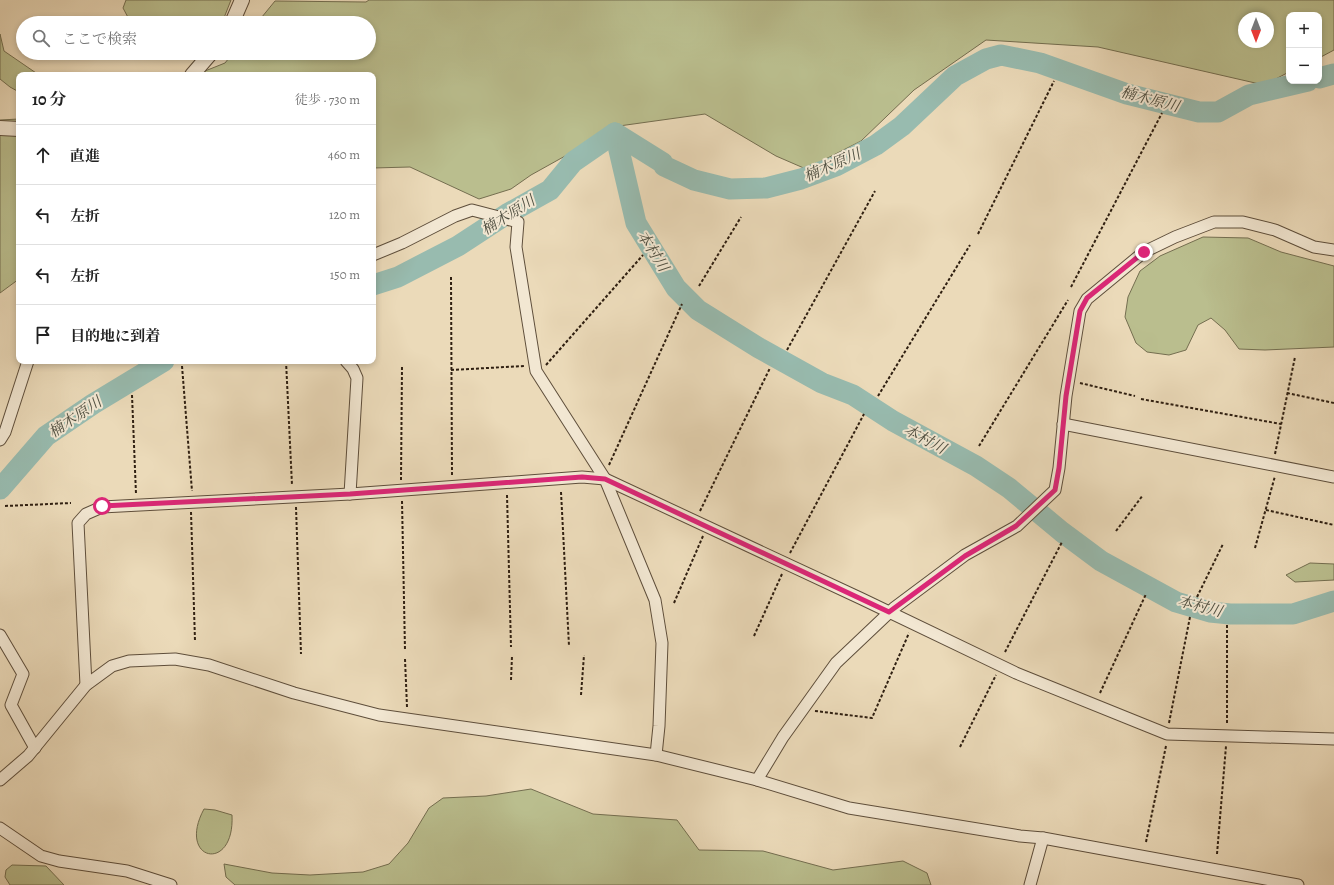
<!DOCTYPE html>
<html lang="ja">
<head>
<meta charset="utf-8">
<style>
	:root { --surface:#fff; --page:#f2f2f2; --text:#222; --muted:#767676; --line:#e0e0e0 }
	body { margin:0; font-family:Alegreya,"Noto Serif JP",serif; background:var(--page); color:var(--text) }
	.controls { position:absolute; right:12px; top:12px; display:grid; overflow:hidden; border-radius:8px; box-shadow:0 2px 6px #0003 }
	.controls button { width:36px; height:36px; display:grid; place-items:center; padding:0; border:0; border-bottom:1px solid var(--line); background:var(--surface); color:var(--text); font:20px sans-serif }
	.compass { position:absolute; left:1238px; top:12px; width:36px; height:36px; border-radius:50%; background:var(--surface); box-shadow:0 2px 6px #0003; rotate:180deg }
	.stop { position:absolute; width:12px; height:12px; margin:-9px; border:3px solid #db2777; border-radius:50%; background:#fff }
	.stop.end { background:#db2777; border-color:#fff; box-shadow:0 1px 4px #0008 }
	.list { margin:0; padding:0; list-style:none }
	h2 { display:flex; justify-content:space-between; align-items:center; height:52px; margin:0; padding:0 16px; font-size:17px }
	h2 small { font-size:13px; font-weight:400; color:var(--muted) }
	.list li { display:grid; grid-template-columns:26px 1fr auto; gap:12px; align-items:center; box-sizing:border-box; height:60px; padding:0 16px; border-top:1px solid var(--line) }
	.list b { display:block; font-size:15px; white-space:nowrap }
	.list em { font-size:13px; font-style:normal; color:var(--muted) }
	.icon { flex:none; width:22px; height:22px; fill:none; stroke:currentColor; stroke-width:2; stroke-linecap:round; stroke-linejoin:round }
	.map { position:relative; flex:none; width:1334px; height:885px; overflow:hidden }
	.search { position:absolute; background:var(--surface); box-shadow:0 2px 6px #0003; left:16px; top:16px; width:360px; height:44px; display:flex; align-items:center; gap:10px; box-sizing:border-box; padding:0 14px; border-radius:22px; color:var(--muted); font-size:15px }
	.panel { position:absolute; background:var(--surface); box-shadow:0 2px 6px #0003; left:16px; top:72px; width:360px; height:292px; border-radius:8px }
	.map>svg:first-child { display:block }
	.green { fill:#babe8e; stroke:#746e50; fill-rule:evenodd }
	.lines { fill:none; stroke-linecap:round; stroke-linejoin:round }
	.river { stroke:#98bbaf; stroke-width:21 }
	.minor-casing { stroke:#5e4e3b; stroke-width:13 }
	.tertiary-casing { stroke:#5e4e3b; stroke-width:16 }
	.path { stroke:#2f1f11; stroke-width:2; stroke-dasharray:3 2; stroke-linecap:butt }
	.minor { stroke:#f2e7d2; stroke-width:11 }
	.tertiary { stroke:#f2e7d2; stroke-width:14 }
	.route { stroke:#db2777; stroke-width:5 }
	.labels { text-anchor:middle; dominant-baseline:central; stroke-width:4; stroke-linejoin:round; paint-order:stroke }
	.water-label { font-size:15px; font-style:italic; fill:#4e4e40; stroke:#f2e7d2 }
</style>
</head>
<body>
<div class="map">
<svg width="1334" height="885" viewBox="0 0 1334 885">
	<rect width="100%" height="100%" fill="#ebdab9"/>
	<filter id="stains"><feTurbulence type="fractalNoise" baseFrequency=".005" numOctaves="4"/><feColorMatrix values="0 0 0 0 .2 0 0 0 0 .09 0 0 0 0 .02 0 0 0 .5 -.17"/></filter>
	<radialGradient id="worn" r=".72"><stop offset=".6" stop-color="#630" stop-opacity="0"/><stop offset="1" stop-color="#630" stop-opacity=".3"/></radialGradient>
	<g class="green">
		<polygon points="126,0 231,0 222,23 131,23 123,8"/>
		<path d="M369,0H1334V50L1319,58V15H1289V72L1264,85L1098,47L986,40L914,90L861,141L806,169L776,156L705,114L619,126L531,175L511,189L479,199L410,167L373,168V75H195L225,63L233,53H369V23H257L275,1L366,2ZM1244,18H1268V42H1244Z"/>
		<polygon points="0,34 4,51 39,75 19,75 19,92 10,87 0,79"/>
		<polygon points="19,119 19,279 0,293 0,120"/>
		<polygon points="1203,237 1248,238 1281,252 1334,266 1334,347 1265,350 1239,349 1225,330 1211,318 1198,325 1186,350 1169,355 1147,352 1136,343 1125,317 1128,297 1140,271 1160,256"/>
		<polygon points="1310,563 1334,564 1334,580 1295,582 1286,575"/>
		<polygon points="531,789 593,814 677,820 699,850 763,851 833,870 903,861 927,873 931,885 235,885 226,877 224,864 272,873 310,875 363,872 389,864 408,843 429,808 443,798 486,796"/>
		<path d="M204,809L215,810L232,815C235,874 176,861 204,809Z"/>
		<polygon points="12,865 46,866 64,885 10,885 5,877 6,870"/>
	</g>
	<g class="lines">
		<g class="river">
			<polyline points="1319,78 1334,74"/>
			<polyline points="615,133 636,223 676,288 698,310 759,348 822,383 853,395 893,421 976,466 1009,488 1062,532 1101,561 1176,602 1210,612 1230,614 1293,614 1334,601"/>
			<polyline points="615,133 663,163 664,166 694,180 730,189 766,188 801,179 836,166 876,145 902,126 955,76 986,59 1001,55 1040,63 1127,94 1199,112 1218,112 1249,95 1308,81"/>
			<polyline points="373,285 398,277 458,246 507,214 550,190 573,162 615,133"/>
			<polyline points="0,489 46,436 93,404 164,361"/>
		</g>
		<defs>
			<g id="minor">
				<polyline points="373,255 402,243 455,216 472,210 518,222 516,247 536,371 605,479 655,600 662,643 659,726 656,755"/>
				<polyline points="346,361 353,369 357,378 350,494"/>
				<polyline points="1063,424 1334,477"/>
				<polyline points="0,440 5,432 28,361"/>
				<polyline points="0,635 23,674 11,705 35,748"/>
				<polyline points="86,685 78,523 86,514 102,507 350,494 582,477 605,479 862,599 1016,673 1167,734 1334,739"/>
				<polyline points="0,780 28,756 86,685 112,666 129,661 175,659 209,665 294,693 379,715 656,755 757,780 849,808 1020,836 1043,838 1298,885"/>
				<polyline points="757,780 783,737 836,663 894,608 965,555 1017,526 1055,490 1059,468 1066,396 1080,311 1087,299 1144,252 1175,237 1214,222 1243,222 1275,230 1314,247 1334,250"/>
				<polyline points="0,828 41,856 59,861 127,871 171,885"/>
				<polyline points="1030,885 1043,838"/>
			</g>
			<g id="tertiary">
				<polyline points="232,23 242,0"/>
				<polyline points="192,75 211,53"/>
				<polyline points="0,128 19,129"/>
			</g>
		</defs>
		<use href="#minor" class="minor-casing"/>
		<use href="#tertiary" class="tertiary-casing"/>
		<g class="path">
			<polyline points="978,234 1054,81"/>
			<polyline points="451,277 452,477"/>
			<polyline points="699,286 741,217"/>
			<polyline points="1071,287 1162,113"/>
			<polyline points="787,350 875,191"/>
			<polyline points="286,361 292,485"/>
			<polyline points="546,365 643,255"/>
			<polyline points="182,366 192,491"/>
			<polyline points="451,370 524,366"/>
			<polyline points="1080,383 1135,396"/>
			<polyline points="1287,393 1334,403"/>
			<polyline points="132,395 136,494"/>
			<polyline points="878,396 970,245"/>
			<polyline points="1141,399 1281,424"/>
			<polyline points="979,446 1068,300"/>
			<polyline points="1275,454 1295,357"/>
			<polyline points="609,465 682,304"/>
			<polyline points="401,480 402,366"/>
			<polyline points="561,492 569,646"/>
			<polyline points="507,495 511,647"/>
			<polyline points="402,501 405,650"/>
			<polyline points="5,506 71,503"/>
			<polyline points="296,507 301,654"/>
			<polyline points="1266,510 1334,525"/>
			<polyline points="700,511 770,368"/>
			<polyline points="191,512 195,641"/>
			<polyline points="1116,531 1143,495"/>
			<polyline points="1255,548 1275,476"/>
			<polyline points="790,553 864,414"/>
			<polyline points="1197,597 1223,544"/>
			<polyline points="674,603 703,536"/>
			<polyline points="1227,625 1227,725"/>
			<polyline points="754,636 782,574"/>
			<polyline points="1005,652 1062,542"/>
			<polyline points="405,659 407,707"/>
			<polyline points="511,680 512,656"/>
			<polyline points="1100,693 1146,594"/>
			<polyline points="581,695 584,655"/>
			<polyline points="815,711 872,718 909,633"/>
			<polyline points="1169,723 1190,617"/>
			<polyline points="960,747 996,675"/>
			<polyline points="1146,842 1166,746"/>
			<polyline points="1217,854 1226,746"/>
		</g>
		<use href="#minor" class="minor"/>
		<use href="#tertiary" class="tertiary"/>
	</g>
	<g class="lines">
		<polyline class="route" points="102,506 350,494 582,477 605,479 889,612 965,556 1016,526 1055,490 1059,468 1066,396 1080,311 1087,298 1144,252"/>
	</g>
	<g class="labels">
		<g class="water-label">
			<text transform="translate(1150 99) rotate(15)">楠木原川</text>
			<text transform="translate(832 165) rotate(-24)">楠木原川</text>
			<text transform="translate(508 215) rotate(-32)">楠木原川</text>
			<text transform="translate(653 251) rotate(58)">本村川</text>
			<text transform="translate(75 417) rotate(-34)">楠木原川</text>
			<text transform="translate(925 439) rotate(28)">本村川</text>
			<text transform="translate(1200 606) rotate(15)">本村川</text>
		</g>
	</g>
	<rect width="100%" height="100%" filter="url(#stains)"/>
	<rect width="100%" height="100%" fill="url(#worn)"/>
</svg>
<div class="controls">
<button>+</button>
<button>−</button>
</div>
<svg class="compass" viewBox="-18 -18 36 36"><path d="M0-13l5 13h-10z" fill="#e53935"/><path d="M0 13l5-13h-10z" fill="#767676"/></svg>
<div class="stop" style="left:102px;top:506px"></div>
<div class="stop end" style="left:1144px;top:252px"></div>
<div class="search"><svg class="icon" aria-label="search" viewBox="0 0 24 24"><circle cx="10" cy="10" r="6"/><path d="M15 15l6 6"/></svg>ここで検索</div>
<section class="panel">
<h2>10 分<small>徒歩 · 730 m</small></h2>
<ul class="list">
<li><svg class="icon" aria-label="ahead" viewBox="0 0 24 24"><path d="M12 20V5M6 11l6-6 6 6"/></svg><div><b>直進</b></div><em>460 m</em></li>
<li><svg class="icon" aria-label="left" viewBox="0 0 24 24"><path d="M17 20v-9H6M10 6l-5 5 5 5"/></svg><div><b>左折</b></div><em>120 m</em></li>
<li><svg class="icon" aria-label="left" viewBox="0 0 24 24"><path d="M17 20v-9H6M10 6l-5 5 5 5"/></svg><div><b>左折</b></div><em>150 m</em></li>
<li><svg class="icon" aria-label="arrive" viewBox="0 0 24 24"><path d="M6 21V4h12l-3 4 3 4H6"/></svg><div><b>目的地に到着</b></div></li>
</ul>
</section>
</div>
</body>
</html>
